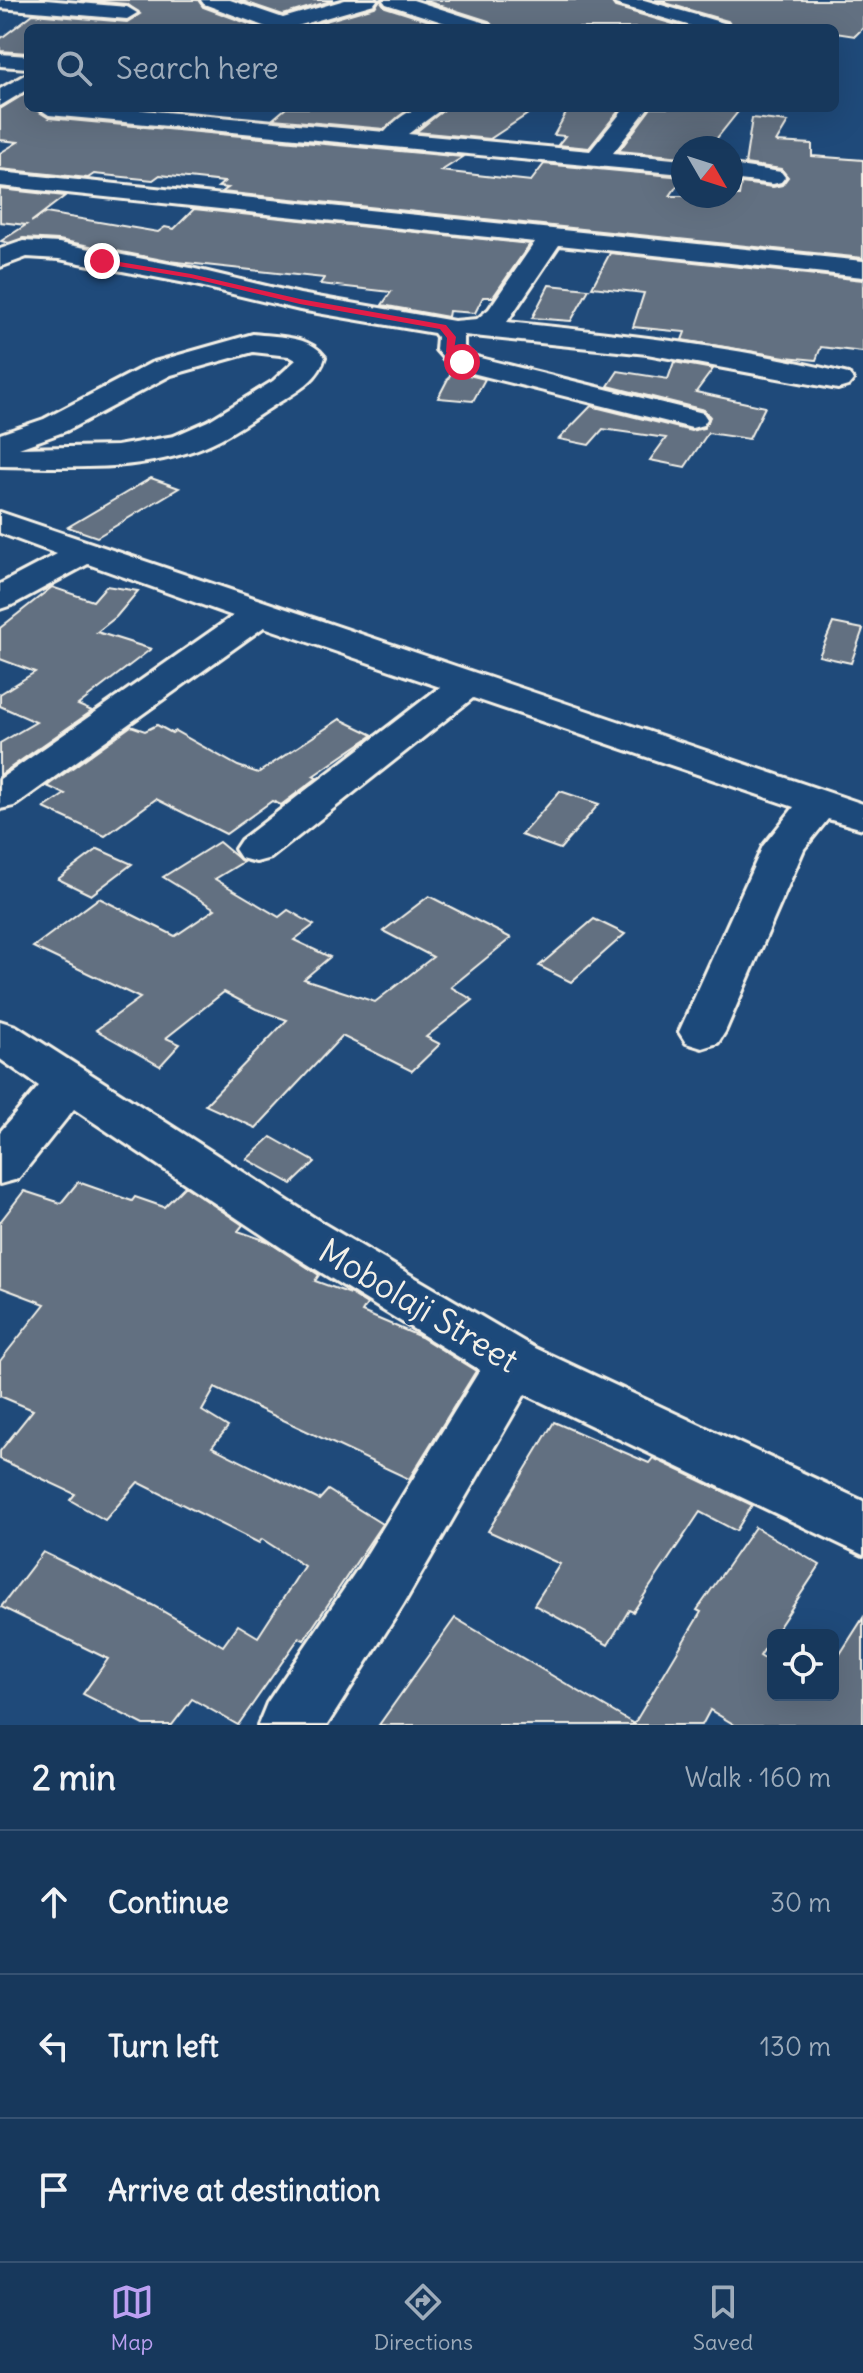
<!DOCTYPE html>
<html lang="en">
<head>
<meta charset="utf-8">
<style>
	:root { --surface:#17385c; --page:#244365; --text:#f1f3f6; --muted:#9eacbb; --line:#365272; --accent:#bca0f2 }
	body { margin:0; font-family:Delius,sans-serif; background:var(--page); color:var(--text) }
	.controls { position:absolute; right:24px; bottom:24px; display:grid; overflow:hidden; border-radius:12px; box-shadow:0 8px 32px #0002 }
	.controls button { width:72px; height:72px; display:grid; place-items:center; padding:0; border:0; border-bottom:2px solid var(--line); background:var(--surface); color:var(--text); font:40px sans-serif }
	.compass { position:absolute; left:671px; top:136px; width:72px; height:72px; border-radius:50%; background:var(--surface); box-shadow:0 8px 32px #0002; rotate:129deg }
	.stop { position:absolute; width:24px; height:24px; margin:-18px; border:6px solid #e11d48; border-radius:50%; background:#fff }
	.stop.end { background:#e11d48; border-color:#fff; box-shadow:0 2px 8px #0008 }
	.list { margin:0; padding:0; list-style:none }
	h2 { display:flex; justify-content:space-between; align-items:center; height:104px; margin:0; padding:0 32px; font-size:34px }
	h2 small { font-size:26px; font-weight:400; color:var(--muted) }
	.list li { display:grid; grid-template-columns:52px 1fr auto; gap:24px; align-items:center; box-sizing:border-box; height:144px; padding:0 32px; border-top:2px solid var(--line) }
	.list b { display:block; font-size:30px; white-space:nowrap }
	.list em { font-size:26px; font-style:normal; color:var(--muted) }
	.icon { flex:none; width:44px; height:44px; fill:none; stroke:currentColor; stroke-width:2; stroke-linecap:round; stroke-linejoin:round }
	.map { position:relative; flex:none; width:863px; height:1725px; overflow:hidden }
	.search { position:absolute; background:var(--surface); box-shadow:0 8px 32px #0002; left:24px; right:24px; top:24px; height:88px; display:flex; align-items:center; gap:20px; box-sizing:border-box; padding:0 28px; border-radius:12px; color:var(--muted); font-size:30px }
	.sheet { height:536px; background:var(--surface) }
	nav { display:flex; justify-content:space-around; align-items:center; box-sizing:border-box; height:112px; border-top:2px solid var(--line); background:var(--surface); font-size:22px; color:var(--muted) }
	nav a { display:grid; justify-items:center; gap:4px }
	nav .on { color:var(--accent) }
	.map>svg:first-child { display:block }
	.building { fill:#627081; stroke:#f4f1e8; stroke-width:2 }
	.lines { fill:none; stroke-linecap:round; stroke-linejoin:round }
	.minor-casing { stroke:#f4f1e8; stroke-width:6 }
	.minor { fill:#1f4a7a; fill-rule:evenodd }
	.route { fill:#e11d48 }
	.labels { text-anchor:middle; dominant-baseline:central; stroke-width:8; stroke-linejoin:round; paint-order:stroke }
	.near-street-label { font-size:34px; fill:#f4f1e8; stroke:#1f4a7a }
</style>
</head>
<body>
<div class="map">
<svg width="863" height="1725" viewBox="0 0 863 1725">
	<rect width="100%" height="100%" fill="#1f4a7a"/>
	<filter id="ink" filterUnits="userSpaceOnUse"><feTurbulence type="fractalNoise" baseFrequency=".0125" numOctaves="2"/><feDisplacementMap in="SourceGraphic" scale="16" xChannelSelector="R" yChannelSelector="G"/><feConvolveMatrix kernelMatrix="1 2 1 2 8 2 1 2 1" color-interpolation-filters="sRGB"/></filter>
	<g filter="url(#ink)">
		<g class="building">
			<polygon points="80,0 198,0 203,7 260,28 28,28 28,53 0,51 0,39 33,14 127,22 140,14 127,4"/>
			<polygon points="239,0 334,0 283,15"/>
			<polygon points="380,0 385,7 451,28 301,28 375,7"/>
			<polygon points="423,0 610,0 615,7 687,28 494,28 489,21"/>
			<polygon points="655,0 863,0 863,28 855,36 835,33 835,28 733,28 728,21"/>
			<polygon points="28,92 28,109 36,110 49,118 463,157 441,171 531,181 544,164 683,177 670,196 739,196 741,183 773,187 782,185 788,177 781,169 745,164 752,118 788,122 776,142 812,144 812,156 863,160 863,258 222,192 228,188 218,187 224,182 160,175 153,180 94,174 88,178 0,169 0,153 18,142 0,140 0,109"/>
			<polygon points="286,108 412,108 384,129 273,119"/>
			<polygon points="446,108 537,108 490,139 416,132"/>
			<polygon points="569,108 621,108 589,148 558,145 565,136 554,135"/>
			<polygon points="651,108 741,108 709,148 683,148 683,157 619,151"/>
			<polygon points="0,189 65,196 31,222 46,213 158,232 165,227 174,229 194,209 530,244 493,297 483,297 475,313 449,311 448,317 382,305 391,292 320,284 324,278 168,261 59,240 23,238 9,243 1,241 26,225 0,222"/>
			<polygon points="610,253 863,280 863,352 821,347 816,360 785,357 682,340 685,332 633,327 644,293 592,287"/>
			<polygon points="549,285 589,289 571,321 532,318"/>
			<polygon points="674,362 713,369 696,392 765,407 749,439 708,433 685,467 650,460 666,438 603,429 589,445 559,439 591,406 691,431 704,428 710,417 704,410 608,386 618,371 668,379"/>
			<polygon points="452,371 485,379 473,401 438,398"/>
			<polygon points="151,478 179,488 97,537 68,527"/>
			<polygon points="106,586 138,591 116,617 97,632 151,649 78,705 92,711 0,775 0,743 36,722 0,706 0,694 35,672 0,659 0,628 52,587 93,601"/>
			<polygon points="833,623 863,629 851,663 819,656"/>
			<polygon points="340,719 373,735 313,776 317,778 281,805 272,801 226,834 156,799 105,836 44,808 65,794 47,786 131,726 145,731 157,725 172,733 175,731 238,766 258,773"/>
			<polygon points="560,791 599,804 560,849 521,835"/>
			<polygon points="219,842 243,862 215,879 279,917 288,910 314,925 294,940 330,957 304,979 375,1002 433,957 383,931 429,896 511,938 451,987 473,1000 426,1037 440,1044 412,1071 342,1036 256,1128 205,1105 287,1020 256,1009 224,992 166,1038 180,1044 160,1066 96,1030 140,998 33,947 99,898 175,936 215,909 163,877"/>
			<polygon points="98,849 132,864 91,895 58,879"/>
			<polygon points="594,919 625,934 571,982 539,966"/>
			<polygon points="271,1137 315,1162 292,1184 247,1159"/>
			<polygon points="78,1182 132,1201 135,1197 164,1207 185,1186 243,1225 238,1231 267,1241 319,1275 315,1281 351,1294 367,1304 362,1312 421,1337 476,1371 409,1479 215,1388 202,1411 228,1427 212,1447 319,1500 328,1490 382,1524 304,1640 299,1638 238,1725 192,1699 172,1725 144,1725 83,1694 108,1659 1,1607 43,1552 152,1605 223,1646 238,1625 258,1637 304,1566 262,1539 259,1543 138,1482 105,1520 70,1500 75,1494 0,1459 0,1451 33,1410 0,1396 0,1361 45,1304 0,1287 0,1222 24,1191 61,1203"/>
			<polygon points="554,1422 649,1463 653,1458 752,1505 736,1531 700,1512 633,1612 629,1610 608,1645 534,1605 560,1564 488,1531"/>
			<polygon points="755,1527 820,1565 760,1656 773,1664 773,1695 833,1695 833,1665 863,1618 863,1725 735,1725 710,1710 702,1725 379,1725 455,1618 634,1724 701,1612 697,1610"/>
		</g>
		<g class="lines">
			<defs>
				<g id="minor">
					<polygon points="0,0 45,0 127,7 137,13 127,19 0,8"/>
					<polygon points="201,0 230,0 283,18 345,0 377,0 374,4 290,28 269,28 204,4"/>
					<polygon points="383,0 413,0 488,24 491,28 461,28 386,4"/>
					<polygon points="613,0 644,0 727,24 730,28 698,28 616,4"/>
					<polygon points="0,54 28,56 28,68 0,66"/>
					<polygon points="28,73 28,89 0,106 0,89"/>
					<path d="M38,108H121L385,132C406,110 412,108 443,108L408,134L590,151L625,108H648L613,153L683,160V174L49,115Z"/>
					<polygon points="731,165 781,172 785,177 781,182 773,184 731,179"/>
					<path d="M0,172L863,261V277L559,245L507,322C622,334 736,346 848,374L853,380L848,386L838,389L647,354L464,335V348L472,356L703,413L707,419L703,425L692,428L452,368L436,350L437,337L434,333L300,310L191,284L59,259L27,257L0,267V249L23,241L59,243L191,268L300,294L454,321L477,319L489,309L535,242L0,186Z"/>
					<path d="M253,334C277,337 310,335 325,357C318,382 294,393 273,406C251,420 229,436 205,446C141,473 67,467 0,466V434L44,419L151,363ZM253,352L289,356L296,360L273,381L208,421L174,436L117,446L19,448L66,431L171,375Z"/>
					<polygon points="0,512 863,804 863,829 828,819 804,849 725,1032 718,1043 702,1048 686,1043 679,1032 763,846 794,807 473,698 271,858 256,862 241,858 235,849 241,840 440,687 264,627 14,806 0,809 0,779 233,616 88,564 12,605 0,609 0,584 57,554 0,533"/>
					<polygon points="0,1021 16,1026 324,1224 533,1347 863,1501 863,1555 525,1394 403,1605 327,1725 258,1725 267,1703 359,1567 480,1370 288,1252 74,1109 18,1179 0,1184 0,1132 39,1086 0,1059"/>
				</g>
			</defs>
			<use href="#minor" class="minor-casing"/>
			<use href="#minor" class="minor"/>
		</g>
	</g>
	<polygon class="route" points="102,259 191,274 300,299 446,325 456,337 454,350 466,362 459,364 446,352 447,338 440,329 300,304 191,278 99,263"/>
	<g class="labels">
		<g class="near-street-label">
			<text transform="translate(419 1305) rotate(31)">Mobolaji Street</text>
		</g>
	</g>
</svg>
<div class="controls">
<button><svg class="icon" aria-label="locate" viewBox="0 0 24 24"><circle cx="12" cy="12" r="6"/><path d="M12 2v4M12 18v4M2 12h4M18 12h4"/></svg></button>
</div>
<svg class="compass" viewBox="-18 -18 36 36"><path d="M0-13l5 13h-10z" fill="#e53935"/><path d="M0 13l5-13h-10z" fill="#9eacbb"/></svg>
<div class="stop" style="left:462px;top:362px"></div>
<div class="stop end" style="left:102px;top:261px"></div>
<div class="search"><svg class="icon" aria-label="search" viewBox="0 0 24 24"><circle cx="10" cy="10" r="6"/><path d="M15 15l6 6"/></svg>Search here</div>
</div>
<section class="sheet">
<h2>2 min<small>Walk · 160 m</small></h2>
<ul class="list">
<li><svg class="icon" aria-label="ahead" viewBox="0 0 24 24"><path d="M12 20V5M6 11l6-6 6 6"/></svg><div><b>Continue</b></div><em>30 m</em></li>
<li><svg class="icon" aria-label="left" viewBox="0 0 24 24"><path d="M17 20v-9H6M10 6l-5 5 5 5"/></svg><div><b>Turn left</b></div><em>130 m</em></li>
<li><svg class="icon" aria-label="arrive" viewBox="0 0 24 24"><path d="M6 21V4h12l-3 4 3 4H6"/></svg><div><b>Arrive at destination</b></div></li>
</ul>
</section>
<nav>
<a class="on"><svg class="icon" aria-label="map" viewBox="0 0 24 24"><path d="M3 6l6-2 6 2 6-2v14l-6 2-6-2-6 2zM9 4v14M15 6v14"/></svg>Map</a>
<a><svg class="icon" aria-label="directions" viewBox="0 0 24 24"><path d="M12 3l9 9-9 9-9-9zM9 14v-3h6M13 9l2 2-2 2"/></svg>Directions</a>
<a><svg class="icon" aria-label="saved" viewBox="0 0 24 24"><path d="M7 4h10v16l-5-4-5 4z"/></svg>Saved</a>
</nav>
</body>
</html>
